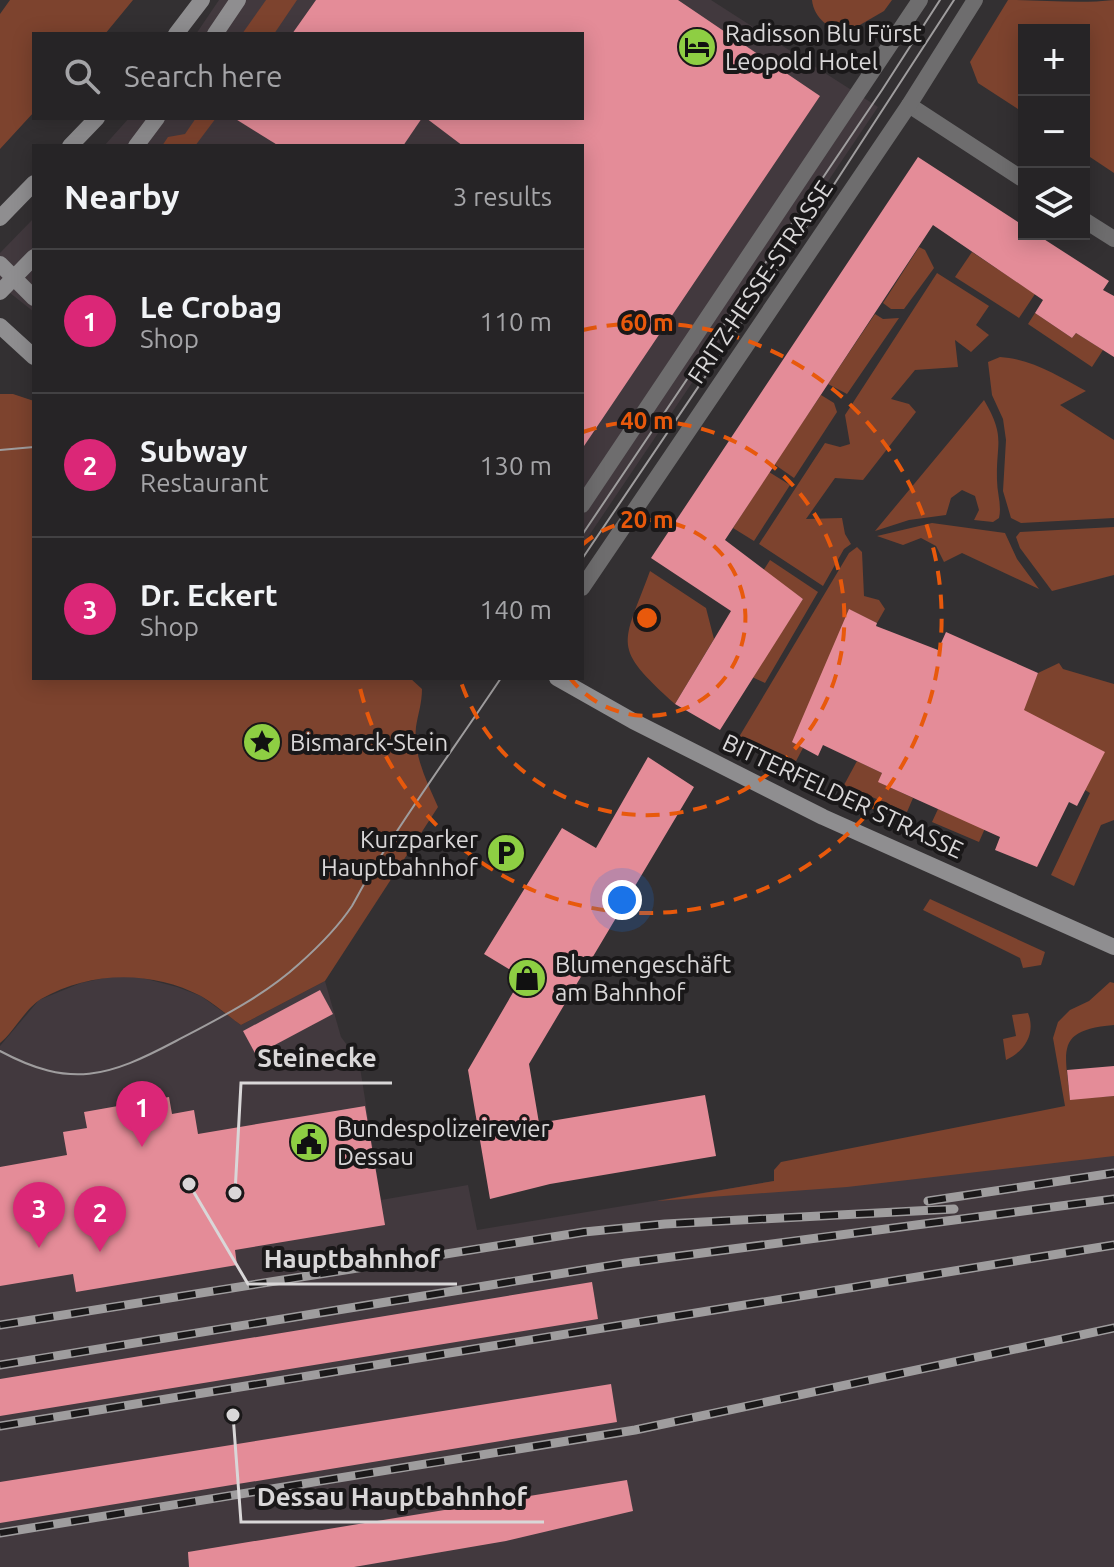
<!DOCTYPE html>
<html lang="en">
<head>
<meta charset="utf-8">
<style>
	:root { --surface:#262426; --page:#2e2c2e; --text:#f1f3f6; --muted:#a4a4a7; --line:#424143; --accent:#db2777 }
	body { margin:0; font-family:Ubuntu,sans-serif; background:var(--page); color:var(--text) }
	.controls { position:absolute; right:24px; top:24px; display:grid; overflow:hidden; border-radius:0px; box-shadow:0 4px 20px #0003 }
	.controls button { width:72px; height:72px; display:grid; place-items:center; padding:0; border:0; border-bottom:2px solid var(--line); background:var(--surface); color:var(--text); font:40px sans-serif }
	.you { position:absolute; left:622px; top:900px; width:28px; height:28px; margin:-20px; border:6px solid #fff; border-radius:50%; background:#1a73e8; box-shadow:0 0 0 12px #1a73e833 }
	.badge { display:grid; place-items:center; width:52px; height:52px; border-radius:50%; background:var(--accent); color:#fff; font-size:26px; font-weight:700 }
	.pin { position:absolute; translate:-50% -66px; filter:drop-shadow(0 2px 4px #0008) }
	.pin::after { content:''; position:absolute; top:42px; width:28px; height:24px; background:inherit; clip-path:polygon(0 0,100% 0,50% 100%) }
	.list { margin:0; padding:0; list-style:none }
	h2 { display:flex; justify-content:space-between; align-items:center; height:104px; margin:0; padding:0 32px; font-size:34px }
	h2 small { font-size:26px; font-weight:400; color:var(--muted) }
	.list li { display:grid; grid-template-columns:52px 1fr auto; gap:24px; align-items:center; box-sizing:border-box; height:144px; padding:0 32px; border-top:2px solid var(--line) }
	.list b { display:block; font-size:30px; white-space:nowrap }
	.list p { margin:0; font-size:26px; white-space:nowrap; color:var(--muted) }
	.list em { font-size:26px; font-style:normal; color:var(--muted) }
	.icon { flex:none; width:44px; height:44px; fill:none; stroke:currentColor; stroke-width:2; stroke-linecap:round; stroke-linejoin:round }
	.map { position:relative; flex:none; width:1114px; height:1567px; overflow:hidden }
	.search { position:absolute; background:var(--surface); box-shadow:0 4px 20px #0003; left:32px; top:32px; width:552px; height:88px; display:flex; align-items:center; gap:20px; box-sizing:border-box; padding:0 28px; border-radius:0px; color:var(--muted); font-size:30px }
	.panel { position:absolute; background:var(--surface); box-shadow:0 4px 20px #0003; left:32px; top:144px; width:552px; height:536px; border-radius:0px }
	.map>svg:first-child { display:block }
	.built { fill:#42393e }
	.green { fill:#7d432e }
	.building { fill:#e48c98 }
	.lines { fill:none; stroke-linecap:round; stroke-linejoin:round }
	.street { stroke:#6e6d6e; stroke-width:16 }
	.secondary { stroke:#8f8e90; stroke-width:16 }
	.tram { stroke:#9f9d9e; stroke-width:2 }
	.rail-casing { stroke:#9f9d9e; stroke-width:9 }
	.rail { stroke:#1a1819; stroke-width:6; stroke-dasharray:18; stroke-linecap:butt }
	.ring { fill:none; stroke:#e8590c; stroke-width:4; stroke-dasharray:14 10 }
	.labels { text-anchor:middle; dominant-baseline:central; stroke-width:8; stroke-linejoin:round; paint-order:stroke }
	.poi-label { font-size:24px; fill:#d9d7d8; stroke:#1a1819; text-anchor:start }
	.street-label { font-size:24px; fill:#d9d7d8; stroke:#1a1819 }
	.centre { fill:#e8590c; stroke:#1a1819; stroke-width:4 }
	.ring-label { font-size:24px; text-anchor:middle; font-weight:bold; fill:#e8590c; stroke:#1a1819; stroke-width:8; stroke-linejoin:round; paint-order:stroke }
	.leader { fill:none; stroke:#d9d7d8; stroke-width:3 }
	.callout-dot { fill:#d9d7d8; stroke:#1a1819; stroke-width:3 }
	.callout-label { font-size:26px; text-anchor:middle; font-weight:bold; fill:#d9d7d8; stroke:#1a1819; stroke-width:8; stroke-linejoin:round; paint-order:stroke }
</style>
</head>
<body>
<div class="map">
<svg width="1114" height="1567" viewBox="0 0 1114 1567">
	<rect width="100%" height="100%" fill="#333032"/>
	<g class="built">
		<polygon points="219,0 711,0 878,107 582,546 582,146 104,146 129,118 582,118 582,34 196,34"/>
		<polygon points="34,218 34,312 0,285 0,253"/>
		<polygon points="113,976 139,977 177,987 201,996 241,1025 325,981 341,1037 359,1061 381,1200 468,1185 477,1230 774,1181 1114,1108 1114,1567 0,1567 0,1046 39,1000 81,983"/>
	</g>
	<g class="green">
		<polygon points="10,0 133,0 105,34 34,34 34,112 0,149 0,14"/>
		<polygon points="266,0 297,0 274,34 242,34"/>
		<path d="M812,0H892L884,11L846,33C830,29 814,19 812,0Z"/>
		<path d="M1008,0C1043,0 1079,4 1114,0V173L1084,153V30H1024V113L978,83L970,62Z"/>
		<polygon points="196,118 216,118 195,146 162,146 168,137 185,134"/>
		<polygon points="919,247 925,250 934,268 904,309 891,309 883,303"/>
		<polygon points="972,252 1035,294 1019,318 955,277"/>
		<polygon points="937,273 989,306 976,325 989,335 971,352 955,340 958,367 915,370 891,399 909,404 916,412 863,480 835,478 806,519 842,518 845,534 851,544 844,549 823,586 759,544 825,443 840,447 850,444 845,415"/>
		<polygon points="1035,313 1072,338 1076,333 1103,350 1092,367 1028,324"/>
		<polygon points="875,314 883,319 899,318 847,394 828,384"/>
		<path d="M1000,357C1032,359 1058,376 1086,391L1060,405L1114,440V518L1021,523L1011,518L1003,491L1006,440L1003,419L992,395L988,362Z"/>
		<path d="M0,394H13L34,401V678H410L422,689C422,703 418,714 416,727C413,755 427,782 438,807L325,981L241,1025C228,1016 215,1004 201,996C151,970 90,971 41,999C25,1009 13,1033 0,1043Z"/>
		<polygon points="821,395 834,403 837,412 794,478 774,464"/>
		<path d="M984,400C1006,438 996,441 997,480C997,493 1002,505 999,518L993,522L974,520L979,510L975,496L962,490L951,498L946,515L909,520L875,531Z"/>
		<polygon points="769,472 790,485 754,541 733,528"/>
		<polygon points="932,523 1005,533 1017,559 1039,589 962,553 944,562 936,546 921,538 903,545 877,536"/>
		<polygon points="1114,527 1114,575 1052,591 1020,548 1016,537 1020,532"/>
		<polygon points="857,547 862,552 864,596 879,600 885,609 877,623 850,610 793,742 803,748 795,763 739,737 849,553"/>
		<polygon points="770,560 818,592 765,683 752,677 803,599 763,571"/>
		<path d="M650,571L706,608L714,639L675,704C611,646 622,647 650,571Z"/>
		<polygon points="1059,663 1063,669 1114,684 1114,820 1101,825 1074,886 1051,875 1090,793 1085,790 1013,764 979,842 932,822 938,809 972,823 1038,673"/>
		<polygon points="857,761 882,773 879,782 913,798 907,812 844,785"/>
		<polygon points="930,899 1045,952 1041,965 1023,968 1020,958 923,910"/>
		<path d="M1110,982L1114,983V1025C1055,1030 1065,1050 1070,1099L1114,1096V1156L847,1187L657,1201L774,1181V1170L781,1162L1065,1106L1053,1038L1058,1022L1070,1010L1089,1001Z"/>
		<path d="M1028,1013C1036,1033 1025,1051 1006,1060L1003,1039L1016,1036L1012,1015Z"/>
	</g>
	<g class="building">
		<polygon points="316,0 678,0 820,96 582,449 582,146 463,146 426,118 582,118 582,34 292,34"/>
		<polygon points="234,118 422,118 403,146 279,146"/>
		<polygon points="918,157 1024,226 1024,234 1036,234 1109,281 1103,290 1114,296 1114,357 1076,333 1072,338 1035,313 1043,300 933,225 725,540 803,599 720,730 675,704 731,611 651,558"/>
		<polygon points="849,609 877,623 876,626 938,650 946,632 1038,673 1024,710 1105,752 1077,806 1069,802 1037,867 995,850 1000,837 878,782 882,773 823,745 818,756 792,742"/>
		<polygon points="648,757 694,787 529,1064 539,1123 705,1095 716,1156 550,1184 490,1199 468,1070 522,977 484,954 562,828 596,848"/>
		<polygon points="320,990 333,1014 256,1055 243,1031"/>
		<polygon points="1114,1066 1114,1096 1070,1100 1067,1070"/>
		<polygon points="169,1097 172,1114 194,1110 198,1134 365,1106 385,1225 235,1250 237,1265 76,1292 73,1274 0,1286 0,1167 67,1155 63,1132 87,1128 84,1112"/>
		<polygon points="592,1282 598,1319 0,1416 0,1379"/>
		<polygon points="611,1384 617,1422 0,1523 0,1482"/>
		<polygon points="627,1480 633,1511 506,1541 354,1567 189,1567 188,1552"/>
	</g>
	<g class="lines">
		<g class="street">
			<polyline points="909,105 1024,180"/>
			<polyline points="1084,220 1114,239"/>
			<polyline points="582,505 920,0"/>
			<polyline points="582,588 909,105 975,0"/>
		</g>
		<g class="secondary">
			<polyline points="176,34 202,0"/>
			<polyline points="215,34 238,0"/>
			<polyline points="70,146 97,118"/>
			<polyline points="136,146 157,118"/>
			<polyline points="0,218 34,183"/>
			<polyline points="0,264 34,298"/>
			<polyline points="0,292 34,257"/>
			<polyline points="0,326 34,357"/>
			<polyline points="557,678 633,721 823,817 1114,947"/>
		</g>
		<g class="tram">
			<polyline points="0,450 34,447"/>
			<polyline points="582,535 882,90 940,0"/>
			<polyline points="582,559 807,226 954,0"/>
			<path d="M0,1051C71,1089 108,1077 176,1041C218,1019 264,996 299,964C317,948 338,927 352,906C361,890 369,874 379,859C418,797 461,738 501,678"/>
		</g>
		<defs>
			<g id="rail">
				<polyline points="928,1201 1114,1173"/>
				<polyline points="0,1325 584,1232 665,1224 954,1209"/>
				<polyline points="0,1365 626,1263 1114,1199"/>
				<polyline points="0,1426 1114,1245"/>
				<polyline points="0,1533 635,1430 1114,1328"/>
			</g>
		</defs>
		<use href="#rail" class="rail-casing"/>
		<use href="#rail" class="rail"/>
	</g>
	<g class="ring">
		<path d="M582 545A98 98 0 1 1 570 678"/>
		<path d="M583 432A197 197 0 1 1 460 679"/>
		<path d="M583 330A295 295 0 1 1 358 679"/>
	</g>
	<defs>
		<symbol id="hotel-disc" viewBox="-11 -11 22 22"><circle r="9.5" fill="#8ece43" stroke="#1a1819"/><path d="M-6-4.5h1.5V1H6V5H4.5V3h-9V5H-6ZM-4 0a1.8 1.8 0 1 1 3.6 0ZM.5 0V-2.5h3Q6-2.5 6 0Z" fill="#111"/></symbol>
		<symbol id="sight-disc" viewBox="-11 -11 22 22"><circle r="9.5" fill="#8ece43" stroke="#1a1819"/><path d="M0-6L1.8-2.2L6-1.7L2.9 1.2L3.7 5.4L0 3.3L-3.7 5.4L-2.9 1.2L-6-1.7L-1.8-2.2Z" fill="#111"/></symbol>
		<symbol id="parking-disc" viewBox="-11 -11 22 22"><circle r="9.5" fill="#8ece43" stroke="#1a1819"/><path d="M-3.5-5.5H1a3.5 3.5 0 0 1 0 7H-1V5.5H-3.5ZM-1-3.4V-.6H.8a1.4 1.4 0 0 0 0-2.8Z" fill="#111"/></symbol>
		<symbol id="shop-disc" viewBox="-11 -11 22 22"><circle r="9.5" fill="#8ece43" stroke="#1a1819"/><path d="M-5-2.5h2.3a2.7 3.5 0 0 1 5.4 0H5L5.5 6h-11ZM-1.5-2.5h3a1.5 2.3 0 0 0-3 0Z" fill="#111"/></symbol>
		<symbol id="civic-disc" viewBox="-11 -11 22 22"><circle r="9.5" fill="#8ece43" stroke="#1a1819"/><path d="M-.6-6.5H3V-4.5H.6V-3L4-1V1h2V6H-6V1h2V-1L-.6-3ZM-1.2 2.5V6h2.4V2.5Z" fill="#111"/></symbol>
	</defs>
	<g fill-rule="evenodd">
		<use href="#hotel-disc" x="675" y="25" width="44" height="44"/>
		<use href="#sight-disc" x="240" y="720" width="44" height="44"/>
		<use href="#parking-disc" x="484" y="831" width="44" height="44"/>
		<use href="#shop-disc" x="505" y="956" width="44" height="44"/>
		<use href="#civic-disc" x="287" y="1120" width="44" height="44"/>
	</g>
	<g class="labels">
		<g class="poi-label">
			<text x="725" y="33">Radisson Blu Fürst<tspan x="725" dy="28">Leopold Hotel</tspan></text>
			<text x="290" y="742">Bismarck-Stein</text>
			<text x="478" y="839" text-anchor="end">Kurzparker<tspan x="478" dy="28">Hauptbahnhof</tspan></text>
			<text x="555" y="964">Blumengeschäft<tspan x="555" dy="28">am Bahnhof</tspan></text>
			<text x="337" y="1128">Bundespolizeirevier<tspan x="337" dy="28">Dessau</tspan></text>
		</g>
		<g class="street-label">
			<text transform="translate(760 282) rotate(-56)">FRITZ-HESSE-STRASSE</text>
			<text transform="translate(843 796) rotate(25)">BITTERFELDER STRASSE</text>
		</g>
	</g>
	<circle cx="647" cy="618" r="12" class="centre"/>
	<g class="ring-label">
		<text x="647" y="331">60 m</text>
		<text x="647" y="429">40 m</text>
		<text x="647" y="528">20 m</text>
	</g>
	<path class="leader" d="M235 1193L241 1083H392M189 1184L248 1284H457M233 1415L241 1522H544"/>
	<g class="callout-dot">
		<circle cx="235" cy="1193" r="8"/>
		<circle cx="189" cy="1184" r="8"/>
		<circle cx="233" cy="1415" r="8"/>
	</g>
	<g class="callout-label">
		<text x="317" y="1067">Steinecke</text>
		<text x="352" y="1268">Hauptbahnhof</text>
		<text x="392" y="1506">Dessau Hauptbahnhof</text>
	</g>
</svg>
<div class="controls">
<button>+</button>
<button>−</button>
<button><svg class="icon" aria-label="layers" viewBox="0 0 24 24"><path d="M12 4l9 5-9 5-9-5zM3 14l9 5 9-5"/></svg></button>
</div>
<div class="you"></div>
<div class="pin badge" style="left:142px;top:1147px">1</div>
<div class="pin badge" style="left:100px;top:1252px">2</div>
<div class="pin badge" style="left:39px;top:1248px">3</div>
<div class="search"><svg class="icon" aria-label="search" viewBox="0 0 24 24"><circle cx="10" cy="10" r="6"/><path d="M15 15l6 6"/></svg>Search here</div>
<section class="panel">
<h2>Nearby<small>3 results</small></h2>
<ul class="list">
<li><span class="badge">1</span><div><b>Le Crobag</b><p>Shop</p></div><em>110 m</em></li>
<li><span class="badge">2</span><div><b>Subway</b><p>Restaurant</p></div><em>130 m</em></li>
<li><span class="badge">3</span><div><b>Dr. Eckert</b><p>Shop</p></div><em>140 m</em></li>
</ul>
</section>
</div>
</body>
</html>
